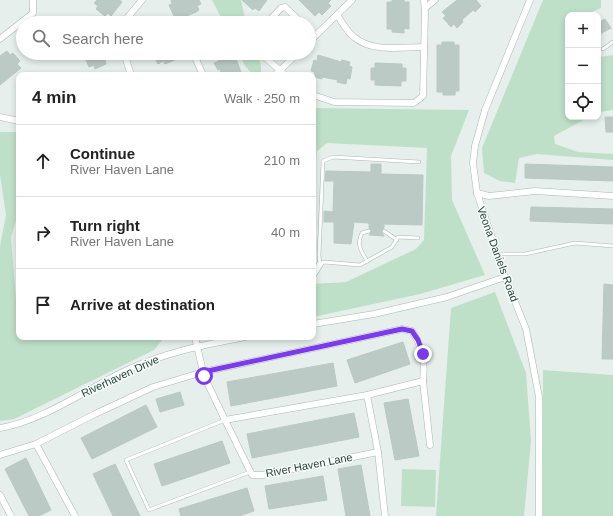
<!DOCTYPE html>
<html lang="en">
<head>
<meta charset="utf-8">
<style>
	:root { --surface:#fff; --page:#f2f2f2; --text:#222; --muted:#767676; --line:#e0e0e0 }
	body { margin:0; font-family:Helvetica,sans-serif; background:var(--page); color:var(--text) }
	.controls { position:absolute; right:12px; top:12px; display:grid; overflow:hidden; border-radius:8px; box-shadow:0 2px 6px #0003 }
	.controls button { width:36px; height:36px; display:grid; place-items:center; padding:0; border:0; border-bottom:1px solid var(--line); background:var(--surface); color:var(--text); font:20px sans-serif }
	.stop { position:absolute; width:12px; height:12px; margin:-9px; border:3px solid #7c3aed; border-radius:50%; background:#fff }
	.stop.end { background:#7c3aed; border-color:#fff; box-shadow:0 1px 4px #0008 }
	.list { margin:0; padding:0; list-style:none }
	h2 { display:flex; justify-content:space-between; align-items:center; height:52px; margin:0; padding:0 16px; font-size:17px }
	h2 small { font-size:13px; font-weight:400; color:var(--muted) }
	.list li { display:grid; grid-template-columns:26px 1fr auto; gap:12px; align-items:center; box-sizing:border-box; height:72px; padding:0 16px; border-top:1px solid var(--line) }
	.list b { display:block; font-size:15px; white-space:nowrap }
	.list p { margin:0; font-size:13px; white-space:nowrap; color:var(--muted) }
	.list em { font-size:13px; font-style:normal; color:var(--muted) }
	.icon { flex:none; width:22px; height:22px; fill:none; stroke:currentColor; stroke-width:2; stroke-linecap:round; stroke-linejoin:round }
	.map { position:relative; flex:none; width:613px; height:516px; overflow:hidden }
	.search { position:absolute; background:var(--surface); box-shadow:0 2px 6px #0003; left:16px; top:16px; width:300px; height:44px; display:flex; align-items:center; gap:10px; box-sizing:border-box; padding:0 14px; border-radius:22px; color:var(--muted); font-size:15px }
	.panel { position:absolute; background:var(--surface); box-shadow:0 2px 6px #0003; left:16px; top:72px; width:300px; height:268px; border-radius:8px }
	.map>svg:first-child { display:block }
	.green { fill:#bfe0c8 }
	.building { fill:#bbcac4; stroke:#b8c9c2 }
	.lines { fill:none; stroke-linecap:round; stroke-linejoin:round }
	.service-casing { stroke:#a8b8b2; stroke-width:4 }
	.minor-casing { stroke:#a8b8b2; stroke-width:7 }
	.service { stroke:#fff; stroke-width:3 }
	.minor { stroke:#fff; stroke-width:6 }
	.route { stroke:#7c3aed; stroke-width:5 }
	.labels { text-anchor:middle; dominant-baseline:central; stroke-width:3; stroke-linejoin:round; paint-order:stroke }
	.street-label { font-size:11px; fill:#24423a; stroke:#f7fbf9 }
</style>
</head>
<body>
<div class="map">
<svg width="613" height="516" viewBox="0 0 613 516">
	<rect width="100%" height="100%" fill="#e6efeb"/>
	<g class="green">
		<polygon points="212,0 241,0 246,23 224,23"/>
		<polygon points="543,0 601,0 601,8 585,15 568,15 568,117 589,117 554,136 555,144 578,152 613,154 613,160 537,154 519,158 515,183 500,181 484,173 482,148"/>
		<polygon points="239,53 257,53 261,66 261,75 253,75 245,66"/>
		<polygon points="598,55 600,57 613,55 613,110 598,112"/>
		<polygon points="313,108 469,110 451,156 452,200 485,275 420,294 313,317 313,284 346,282 416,249 424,240 427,148 327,143 317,151 313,198"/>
		<polygon points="0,132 19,132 19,209 11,238 19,337 160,337 162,340 154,350 14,419 0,421 0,246 6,215 0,175"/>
		<polygon points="495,292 526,373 531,441 524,516 436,516 451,308"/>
		<polygon points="543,370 613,375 613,516 543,516"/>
		<polygon points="402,469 436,470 435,507 401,506"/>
	</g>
	<g class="building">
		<polygon points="97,0 119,0 122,2 111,16 108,13 105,16 96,9 98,6 94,3"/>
		<polygon points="171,0 199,0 201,4 197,6 199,10 196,12 179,19 177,15 174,16 169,5 172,4"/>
		<polygon points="242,0 267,0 259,11 255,8 253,10"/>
		<polygon points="299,0 331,0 328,3 331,6 322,15 319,12 315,16"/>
		<polygon points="392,0 404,0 404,2 409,2 409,29 404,28 404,33 392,32 392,29 387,29 387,2 392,2"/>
		<polygon points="457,0 476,0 481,6 475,12 473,10 462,20 463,22 457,28 454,24 451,27 443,18 446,16 442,12"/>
		<polygon points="605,19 611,28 598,35 598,23"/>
		<polygon points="442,42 454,42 454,45 459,45 459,91 455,91 455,95 443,95 443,92 437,92 437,45 442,45"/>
		<polygon points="7,51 10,55 13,53 20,61 17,64 21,68 0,85 0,56"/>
		<polygon points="83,53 106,53 109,58 105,60 106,64 95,69 94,65 89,67"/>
		<polygon points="156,53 172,53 175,60 165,64 163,61 158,64 154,56 156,55"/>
		<polygon points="227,53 229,55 234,53 242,75 222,75 220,69 218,70 214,63 219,61 217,57"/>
		<polygon points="318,55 341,62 342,60 350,62 349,66 352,67 350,79 347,78 346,84 337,82 338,80 322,77 322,79 314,77 315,72 311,71 314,60 317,61"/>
		<polygon points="375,63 402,64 402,68 406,68 406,81 401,81 401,86 375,85 375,80 371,80 371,68 375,68"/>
		<polygon points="605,117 613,117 613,132 606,132"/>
		<polygon points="371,164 381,164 381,174 423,175 422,225 384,224 384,228 381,231 384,236 369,235 372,231 369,228 369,223 354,222 351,244 334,243 334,222 324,222 324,211 333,212 334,181 325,181 326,171 371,172"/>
		<polygon points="525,164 613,167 613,181 525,178"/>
		<polygon points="531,207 613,209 613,224 530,221"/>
		<polygon points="604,284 613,285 613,359 602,359"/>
		<polygon points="403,342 410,364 355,383 347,360"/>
		<polygon points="333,363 337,386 231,406 227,382"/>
		<polygon points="180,392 184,405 160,412 156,399"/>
		<polygon points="408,399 419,456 395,460 384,403"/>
		<polygon points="146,405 157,427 92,459 81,438"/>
		<polygon points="354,413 359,437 252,458 247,434"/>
		<polygon points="222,441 230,463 162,486 154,464"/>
		<polygon points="26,458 51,510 39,516 29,516 5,469"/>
		<polygon points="115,464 140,516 113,516 93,474"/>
		<polygon points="361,465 370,516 346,516 338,469"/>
		<polygon points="323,476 327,500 269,509 265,486"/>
		<polygon points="247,488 254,511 239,516 181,516 179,509"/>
	</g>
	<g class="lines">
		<defs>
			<g id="service">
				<polyline points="603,49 613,42"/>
				<polyline points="384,231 397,240"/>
				<polyline points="418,238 398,237 392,247 360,265 324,262 320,264 319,255 323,161 333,157 419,162"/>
				<polyline points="497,254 525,254 575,243 613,246"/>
				<path d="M367,261C361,251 356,244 362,233L369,231"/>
				<polyline points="225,420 126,460 149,510 250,472"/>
			</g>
			<g id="minor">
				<polyline points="530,0 485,110 475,146 473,163 477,193 505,277 526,329 539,397 539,516"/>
				<polyline points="425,8 435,0"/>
				<path d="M337,15C342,22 347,32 354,37C373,53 401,47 424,47"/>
				<polyline points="123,23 142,0"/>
				<polyline points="267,23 281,8 285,7 302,23"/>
				<polyline points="309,31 315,36"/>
				<polyline points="0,39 33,13 33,0"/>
				<polyline points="309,42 352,0"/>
				<polyline points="124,53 131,75"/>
				<polyline points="193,53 203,75"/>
				<polyline points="263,53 266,58 285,75"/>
				<polyline points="275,75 298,53"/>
				<polyline points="313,95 334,102 414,103 423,96 425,12 424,0"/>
				<polyline points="0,117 19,121"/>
				<polyline points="477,193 489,196 535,191 613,196"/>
				<polyline points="313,275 320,264"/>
				<polyline points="313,324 374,314 447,297 505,277"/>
				<polyline points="195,337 204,376 225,420"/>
				<polyline points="367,395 378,452 385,516"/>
				<path d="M0,428C43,421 85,390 125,371C163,353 203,345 245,337"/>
				<polyline points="36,444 75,516"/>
				<polyline points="378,452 263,475 252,475 225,420 367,395 423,381 430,445"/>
				<path d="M0,455L36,444L95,414L153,387L203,372L402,329L412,331C423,347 425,362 423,381"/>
				<polyline points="0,495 11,516"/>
			</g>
		</defs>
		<use href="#service" class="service-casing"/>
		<use href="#minor" class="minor-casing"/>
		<use href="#service" class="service"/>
		<use href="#minor" class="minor"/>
	</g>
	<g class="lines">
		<polyline class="route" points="204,376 203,372 402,329 412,331 418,340 423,354"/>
	</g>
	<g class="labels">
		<g class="street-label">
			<text transform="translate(498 254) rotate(70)">Veona Daniels Road</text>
			<text transform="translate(120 376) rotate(-25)">Riverhaven Drive</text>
			<text transform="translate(309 465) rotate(-11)">River Haven Lane</text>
		</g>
	</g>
</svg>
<div class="controls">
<button>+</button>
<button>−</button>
<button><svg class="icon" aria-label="locate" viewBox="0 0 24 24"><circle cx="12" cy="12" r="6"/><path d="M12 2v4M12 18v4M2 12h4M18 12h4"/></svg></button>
</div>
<div class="stop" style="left:204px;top:376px"></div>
<div class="stop end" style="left:423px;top:354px"></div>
<div class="search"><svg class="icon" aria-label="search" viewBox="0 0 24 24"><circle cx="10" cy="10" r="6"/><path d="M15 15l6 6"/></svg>Search here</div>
<section class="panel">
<h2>4 min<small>Walk · 250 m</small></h2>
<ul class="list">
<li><svg class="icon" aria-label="ahead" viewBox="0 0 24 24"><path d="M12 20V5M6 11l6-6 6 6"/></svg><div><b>Continue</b><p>River Haven Lane</p></div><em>210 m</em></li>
<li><svg class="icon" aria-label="right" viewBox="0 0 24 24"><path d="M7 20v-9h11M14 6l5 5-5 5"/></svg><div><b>Turn right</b><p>River Haven Lane</p></div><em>40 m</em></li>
<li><svg class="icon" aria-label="arrive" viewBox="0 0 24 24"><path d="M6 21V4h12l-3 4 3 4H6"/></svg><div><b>Arrive at destination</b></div></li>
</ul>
</section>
</div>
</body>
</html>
